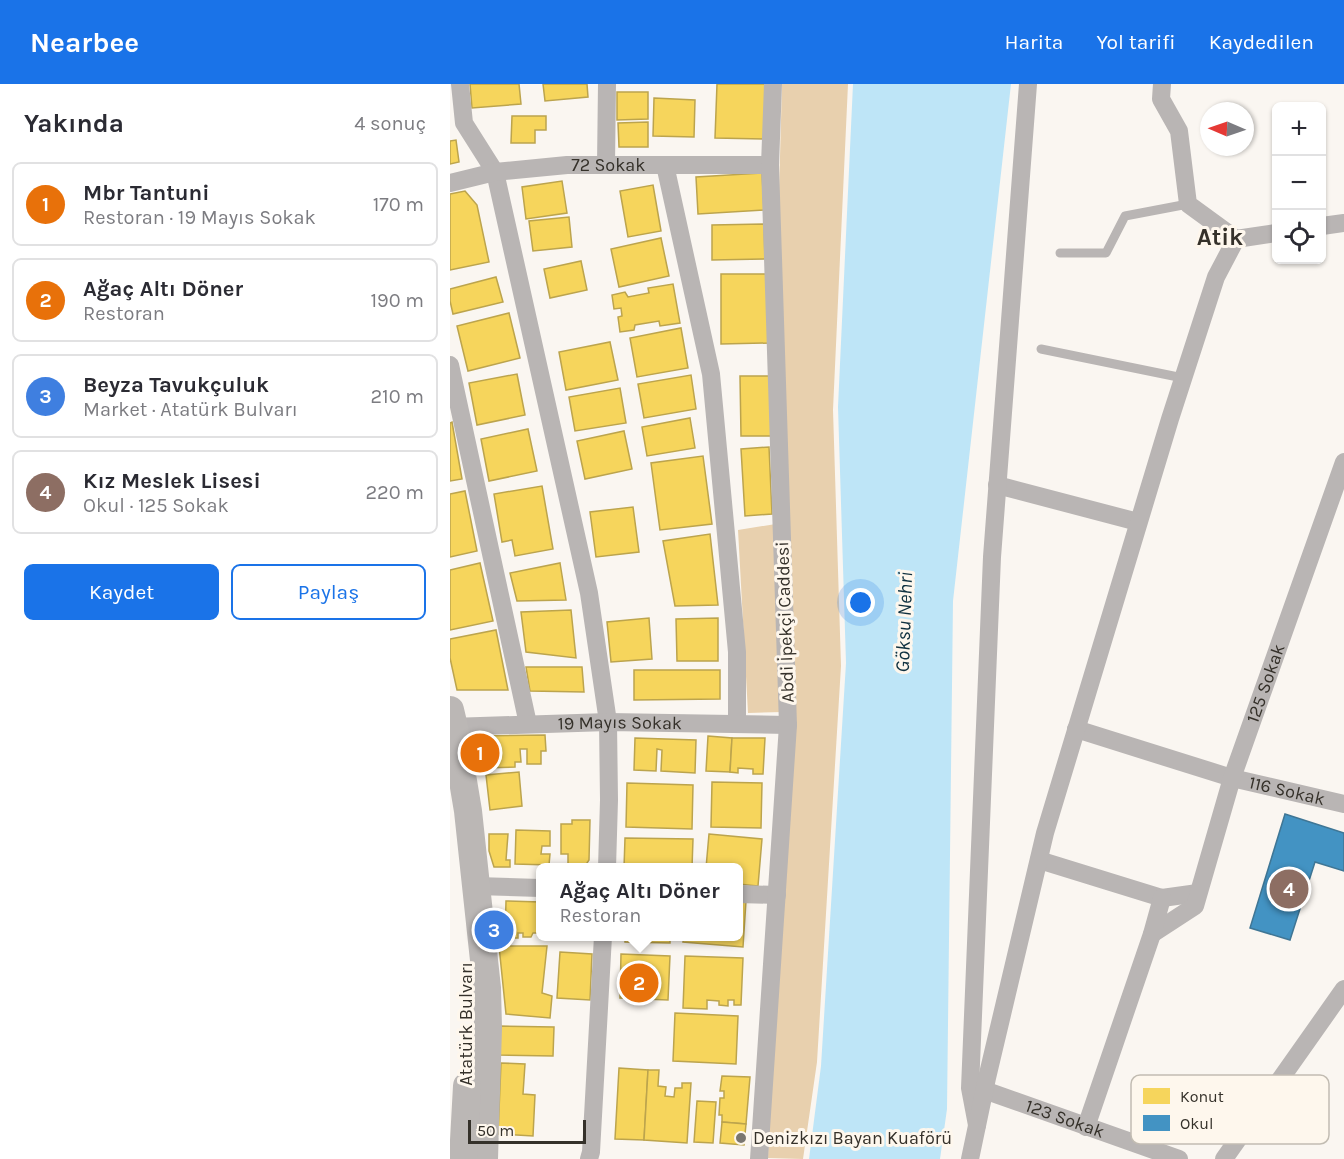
<!DOCTYPE html>
<html lang="tr">
<head>
<meta charset="utf-8">
<style>
	:root { --surface:#fff; --page:#f2f2f3; --text:#2b2b33; --muted:#7c7c81; --line:#e1e1e2; --accent:#1a73e8 }
	body { margin:0; font-family:Karla,sans-serif; background:var(--page); color:var(--text) }
	.controls { position:absolute; right:18px; top:18px; display:grid; overflow:hidden; border-radius:9px; box-shadow:0 2px 4px #0004 }
	.controls button { width:54px; height:54px; display:grid; place-items:center; padding:0; border:0; border-bottom:2px solid var(--line); background:var(--surface); color:var(--text); font:30px sans-serif }
	.compass { position:absolute; left:750px; top:18px; width:54px; height:54px; border-radius:50%; background:var(--surface); box-shadow:0 2px 4px #0004; rotate:272deg }
	.scale { position:absolute; left:18px; bottom:15px; width:118px; box-sizing:border-box; padding-left:6px; border:3px solid #35312a; border-top:0; font-size:16px; line-height:21px; white-space:nowrap; color:#35312a; -webkit-text-stroke:4px #fef7ed; paint-order:stroke }
	.you { position:absolute; left:411px; top:519px; width:21px; height:21px; margin:-15px; border:4px solid #fff; border-radius:50%; background:#1a73e8; box-shadow:0 0 0 9px #1a73e833 }
	.badge { display:grid; place-items:center; width:39px; height:39px; border-radius:50%; background:var(--accent); color:#fff; font-size:20px; font-weight:700 }
	.pin { position:absolute; translate:-50% -50%; border:3px solid #fff; box-shadow:0 2px 6px #0006 }
	.popup { position:absolute; left:86px; top:779px; width:207px; height:78px; box-sizing:border-box; display:grid; place-content:center; border-radius:9px; background:var(--surface); filter:drop-shadow(0 2px 4px #0005); font-size:20px; white-space:nowrap; color:var(--muted) }
	.popup b { font-size:22px; color:var(--text) }
	.popup::after { content:''; position:absolute; left:50%; top:100%; margin-left:-12px; border:12px solid transparent; border-top-color:var(--surface) }
	.list { margin:0; padding:0; list-style:none }
	h2 { display:flex; justify-content:space-between; align-items:center; height:78px; margin:0; padding:0 24px; font-size:26px }
	h2 small { font-size:20px; font-weight:400; color:var(--muted) }
	.list li { display:grid; grid-template-columns:39px 1fr auto; gap:18px; align-items:center; box-sizing:border-box; height:84px; margin:0 12px 12px; padding:0 12px; border:2px solid var(--line); border-radius:9px }
	.list b { display:block; font-size:22px; white-space:nowrap }
	.list p { margin:0; font-size:20px; white-space:nowrap; color:var(--muted) }
	.list em { font-size:20px; font-style:normal; color:var(--muted) }
	.actions { display:flex; gap:12px; padding:18px 24px }
	.actions a { flex:1; padding:14px 0; border:2px solid var(--accent); border-radius:9px; text-align:center; font-size:21px; color:var(--accent) }
	.actions .main { background:var(--accent); color:#fff }
	.icon { flex:none; width:33px; height:33px; fill:none; stroke:currentColor; stroke-width:2; stroke-linecap:round; stroke-linejoin:round }
	.map { position:relative; flex:none; width:894px; height:1075px; overflow:hidden }
	header { display:flex; align-items:center; gap:36px; box-sizing:border-box; height:84px; padding:0 30px; background:var(--accent); color:#fff }
	header strong { font-size:28px }
	nav { display:flex; gap:33px; margin-inline-start:auto; font-size:21px }
	main { display:flex }
	aside { flex:1; background:var(--surface) }
	.map>svg:first-child { display:block }
	.forest { fill:#e8d0ae }
	.water { fill:#bee5f7 }
	.homes { fill:#f6d55c; stroke:#bca44d; stroke-width:1.5 }
	.schools { fill:#4393c3; stroke:#3f7695; stroke-width:1.5 }
	.lines { fill:none; stroke-linecap:round; stroke-linejoin:round }
	.lane { stroke:#b9b5b4; stroke-width:9 }
	.street { stroke:#b9b5b4; stroke-width:18 }
	.primary { stroke:#bbb7b5; stroke-width:28 }
	.poi-dot { fill:#7a7670; stroke:#fef7ed; stroke-width:2 }
	.labels { text-anchor:middle; dominant-baseline:central; stroke-width:6; stroke-linejoin:round; paint-order:stroke }
	.street-label { font-size:18px; fill:#35312a; stroke:#fef7ed }
	.poi-label { font-size:18px; fill:#35312a; stroke:#fef7ed; text-anchor:start }
	.water-label { font-size:20px; font-style:italic; fill:#0f3140; stroke:#fef7ed }
	.district-label { font-size:24px; font-weight:bold; fill:#35312a; stroke:#fef7ed }
	.key { fill:#fef7ed; stroke:#c2bcb2; stroke-width:1.5 }
	.key-label { font-size:16px; fill:#35312a }
</style>
</head>
<body>
<header>
<strong>Nearbee</strong>
<nav><a>Harita</a><a>Yol tarifi</a><a>Kaydedilen</a></nav>
</header>
<main>
<aside>
<h2>Yakında<small>4 sonuç</small></h2>
<ul class="list">
<li><span class="badge" style="background:#e8710a">1</span><div><b>Mbr Tantuni</b><p>Restoran · 19 Mayıs Sokak</p></div><em>170 m</em></li>
<li><span class="badge" style="background:#e8710a">2</span><div><b>Ağaç Altı Döner</b><p>Restoran</p></div><em>190 m</em></li>
<li><span class="badge" style="background:#3f7fe0">3</span><div><b>Beyza Tavukçuluk</b><p>Market · Atatürk Bulvarı</p></div><em>210 m</em></li>
<li><span class="badge" style="background:#8d6e63">4</span><div><b>Kız Meslek Lisesi</b><p>Okul · 125 Sokak</p></div><em>220 m</em></li>
</ul>
<div class="actions"><a class="main">Kaydet</a><a>Paylaş</a></div>
</aside>
<div class="map">
<svg width="894" height="1075" viewBox="0 0 894 1075">
	<rect width="100%" height="100%" fill="#faf6f1"/>
	<polygon class="forest" points="332,0 398,0 383,326 391,582 367,978 353,1075 318,1074 333,628 298,629 288,446 338,438 328,145"/>
	<polygon class="water" points="403,0 561,0 503,517 497,1025 490,1075 359,1075 371,982 396,579 388,323"/>
	<g class="homes">
		<polygon points="20,0 69,0 71,20 22,24"/>
		<polygon points="93,0 137,0 138,13 95,17"/>
		<polygon points="267,0 317,0 315,55 265,54"/>
		<polygon points="167,8 198,8 198,35 167,36"/>
		<polygon points="204,14 245,16 244,53 203,52"/>
		<polygon points="62,32 96,32 96,46 85,46 85,59 61,59"/>
		<polygon points="198,38 198,63 169,63 168,39"/>
		<polygon points="6,56 9,78 0,80 0,57"/>
		<polygon points="312,89 314,126 248,130 246,93"/>
		<polygon points="112,97 117,129 76,135 72,103"/>
		<polygon points="203,101 211,147 178,153 170,107"/>
		<polygon points="15,107 27,121 39,178 0,186 0,110"/>
		<polygon points="119,133 122,163 83,167 79,137"/>
		<polygon points="314,140 315,175 262,176 262,141"/>
		<polygon points="211,154 219,192 169,203 161,165"/>
		<polygon points="131,177 137,206 100,214 94,185"/>
		<polygon points="271,190 318,190 319,259 271,260"/>
		<polygon points="46,193 53,218 3,230 0,217 0,205"/>
		<polygon points="223,200 230,239 210,242 209,237 185,241 184,246 170,248 168,233 172,232 171,224 164,225 162,211 175,208 178,213 199,209 198,204"/>
		<polygon points="59,229 70,274 18,287 7,242"/>
		<polygon points="231,244 238,284 187,293 180,254"/>
		<polygon points="160,258 168,296 116,306 109,268"/>
		<polygon points="67,290 75,331 27,341 19,299"/>
		<polygon points="241,291 246,325 194,334 188,300"/>
		<polygon points="290,292 321,292 321,352 291,352"/>
		<polygon points="170,304 176,339 125,347 119,313"/>
		<polygon points="240,334 245,364 197,372 192,343"/>
		<polygon points="2,338 12,395 0,397 0,339"/>
		<polygon points="78,345 87,387 39,397 31,355"/>
		<polygon points="174,347 182,385 135,395 127,357"/>
		<polygon points="319,363 322,430 295,432 291,365"/>
		<polygon points="253,372 262,440 210,446 201,379"/>
		<polygon points="92,402 103,465 65,472 62,456 52,458 44,410"/>
		<polygon points="15,407 27,467 0,473 0,410"/>
		<polygon points="183,423 189,468 146,473 140,428"/>
		<polygon points="260,450 268,521 225,522 213,457"/>
		<polygon points="30,479 43,537 0,546 0,486"/>
		<polygon points="110,479 116,516 67,517 60,489"/>
		<polygon points="121,526 126,574 76,568 71,528"/>
		<polygon points="199,534 202,575 161,578 157,538"/>
		<polygon points="268,534 268,577 227,577 226,535"/>
		<polygon points="46,546 58,606 7,606 0,574 0,555"/>
		<polygon points="76,583 132,583 134,608 80,607"/>
		<polygon points="184,586 270,586 270,615 184,616"/>
		<polygon points="95,651 96,667 91,667 91,680 77,680 77,665 70,665 71,678 65,678 65,683 32,684 32,652"/>
		<polygon points="258,652 282,654 280,688 256,687"/>
		<polygon points="185,654 246,656 245,689 211,687 212,666 207,665 206,687 184,686"/>
		<polygon points="282,654 315,654 313,690 303,690 303,685 288,684 288,689 280,688"/>
		<polygon points="69,688 72,722 40,726 36,691"/>
		<polygon points="262,698 312,699 311,744 261,743"/>
		<polygon points="177,699 243,701 242,745 176,743"/>
		<polygon points="122,736 140,736 139,776 135,782 118,783 118,770 111,770 111,740 122,740"/>
		<polygon points="66,746 100,747 100,762 92,762 91,770 100,770 99,781 65,780"/>
		<polygon points="39,750 58,750 56,776 60,776 60,783 44,783 39,767"/>
		<polygon points="259,750 312,755 308,802 288,800 288,784 256,784"/>
		<polygon points="175,754 243,755 242,784 174,784"/>
		<polygon points="288,816 296,817 293,863 233,858 234,852 288,852"/>
		<polygon points="56,817 90,818 90,849 83,849 81,853 73,853 73,849 68,849 68,854 55,854"/>
		<polygon points="175,852 220,852 220,859 175,858"/>
		<polygon points="49,862 97,862 92,909 102,912 100,934 56,930"/>
		<polygon points="110,868 142,870 140,916 107,914"/>
		<polygon points="171,870 220,872 218,916 170,914"/>
		<polygon points="235,872 293,874 291,921 284,921 284,916 278,916 278,922 269,921 269,917 257,916 257,925 233,924"/>
		<polygon points="225,929 288,932 286,980 223,977"/>
		<polygon points="50,942 104,943 103,972 49,971"/>
		<polygon points="51,979 75,980 73,1010 85,1011 83,1052 48,1050"/>
		<polygon points="169,984 198,986 194,1056 165,1055"/>
		<polygon points="198,986 209,986 208,1002 216,1003 215,1012 224,1013 225,1004 232,1004 232,999 241,999 237,1059 194,1056"/>
		<polygon points="272,992 300,993 296,1040 272,1038 272,1031 269,1031 270,1014 274,1014 274,1007 270,1007"/>
		<polygon points="247,1017 266,1018 263,1059 244,1058"/>
		<polygon points="272,1038 296,1040 294,1061 270,1059"/>
	</g>
	<polygon class="schools" points="835,730 894,749 894,787 865,778 840,856 800,844"/>
	<g class="lines">
		<g class="lane">
			<polyline points="610,169 656,169 675,132 738,120"/>
			<polyline points="591,265 733,294"/>
		</g>
		<g class="street">
			<polyline points="10,0 14,39 45,88 139,509 158,638 159,716 157,784"/>
			<polyline points="712,0 711,15 729,47 738,120 786,155"/>
			<polyline points="156,81 157,0"/>
			<polyline points="215,81 261,290 287,568 287,640"/>
			<path id="s1" d="M0,99L45,88L117,81H320"/>
			<polyline points="872,142 894,139"/>
			<polyline points="0,281 78,640"/>
			<polyline points="547,401 688,438"/>
			<path id="s2" d="M0,643L158,638L338,641"/>
			<path id="s3" d="M626,645L782,694L894,720"/>
			<polyline points="589,776 712,814 748,809"/>
			<polyline points="26,802 90,804"/>
			<polyline points="288,810 327,811"/>
			<path id="s4" d="M702,850L745,822L782,694L894,378"/>
			<path id="s5" d="M534,1006L729,1075"/>
			<polyline points="527,1041 520,1004 542,473 578,0"/>
			<polyline points="636,1043 702,850 712,814"/>
			<polyline points="139,1075 141,1068 153,852"/>
			<polyline points="309,1075 338,641 320,81 323,0"/>
			<polyline points="520,1075 537,994 595,749 720,335 766,193 786,155 826,149"/>
			<polyline points="774,1075 894,905"/>
		</g>
		<g class="primary">
			<polyline points="0,626 4,643 18,727 37,904 38,944 34,1075"/>
			<polyline points="13,1075 17,1002"/>
		</g>
	</g>
	<circle class="poi-dot" cx="291" cy="1054" r="6"/>
	<g class="labels">
		<g class="street-label">
			<text stroke="none"><textPath href="#s1" startOffset="160">72 Sokak</textPath></text>
			<text transform="translate(335 538) rotate(-92)">Abdi İpekçi Caddesi</text>
			<text stroke="none"><textPath href="#s4" startOffset="285">125 Sokak</textPath></text>
			<text stroke="none"><textPath href="#s2" startOffset="170">19 Mayıs Sokak</textPath></text>
			<text stroke="none"><textPath href="#s3" startOffset="220">116 Sokak</textPath></text>
			<text transform="translate(16 940) rotate(-90)">Atatürk Bulvarı</text>
			<text stroke="none"><textPath href="#s5" startOffset="86">123 Sokak</textPath></text>
		</g>
		<g class="poi-label">
			<text x="303" y="1054">Denizkızı Bayan Kuaförü</text>
		</g>
		<g class="water-label">
			<text transform="translate(454 538) rotate(-88)">Göksu Nehri</text>
		</g>
		<g class="district-label">
			<text x="770" y="153">Atik</text>
		</g>
	</g>
	<rect x="681" y="991" width="198" height="69" rx="9" class="key"/>
	<rect x="693" y="1004" width="27" height="16" fill="#f6d55c"/>
	<rect x="693" y="1031" width="27" height="16" fill="#4393c3"/>
	<g class="key-label">
		<text x="730" y="1018">Konut</text>
		<text x="730" y="1045">Okul</text>
	</g>
</svg>
<div class="controls">
<button>+</button>
<button>−</button>
<button><svg class="icon" aria-label="locate" viewBox="0 0 24 24"><circle cx="12" cy="12" r="6"/><path d="M12 2v4M12 18v4M2 12h4M18 12h4"/></svg></button>
</div>
<svg class="compass" viewBox="-18 -18 36 36"><path d="M0-13l5 13h-10z" fill="#e53935"/><path d="M0 13l5-13h-10z" fill="#7c7c81"/></svg>
<div class="scale">50 m</div>
<div class="you"></div>
<div class="pin badge" style="left:30px;top:669px;background:#e8710a">1</div>
<div class="pin badge" style="left:189px;top:899px;background:#e8710a">2</div>
<div class="popup"><b>Ağaç Altı Döner</b>Restoran</div>
<div class="pin badge" style="left:44px;top:846px;background:#3f7fe0">3</div>
<div class="pin badge" style="left:839px;top:805px;background:#8d6e63">4</div>
</div>
</main>
</body>
</html>
